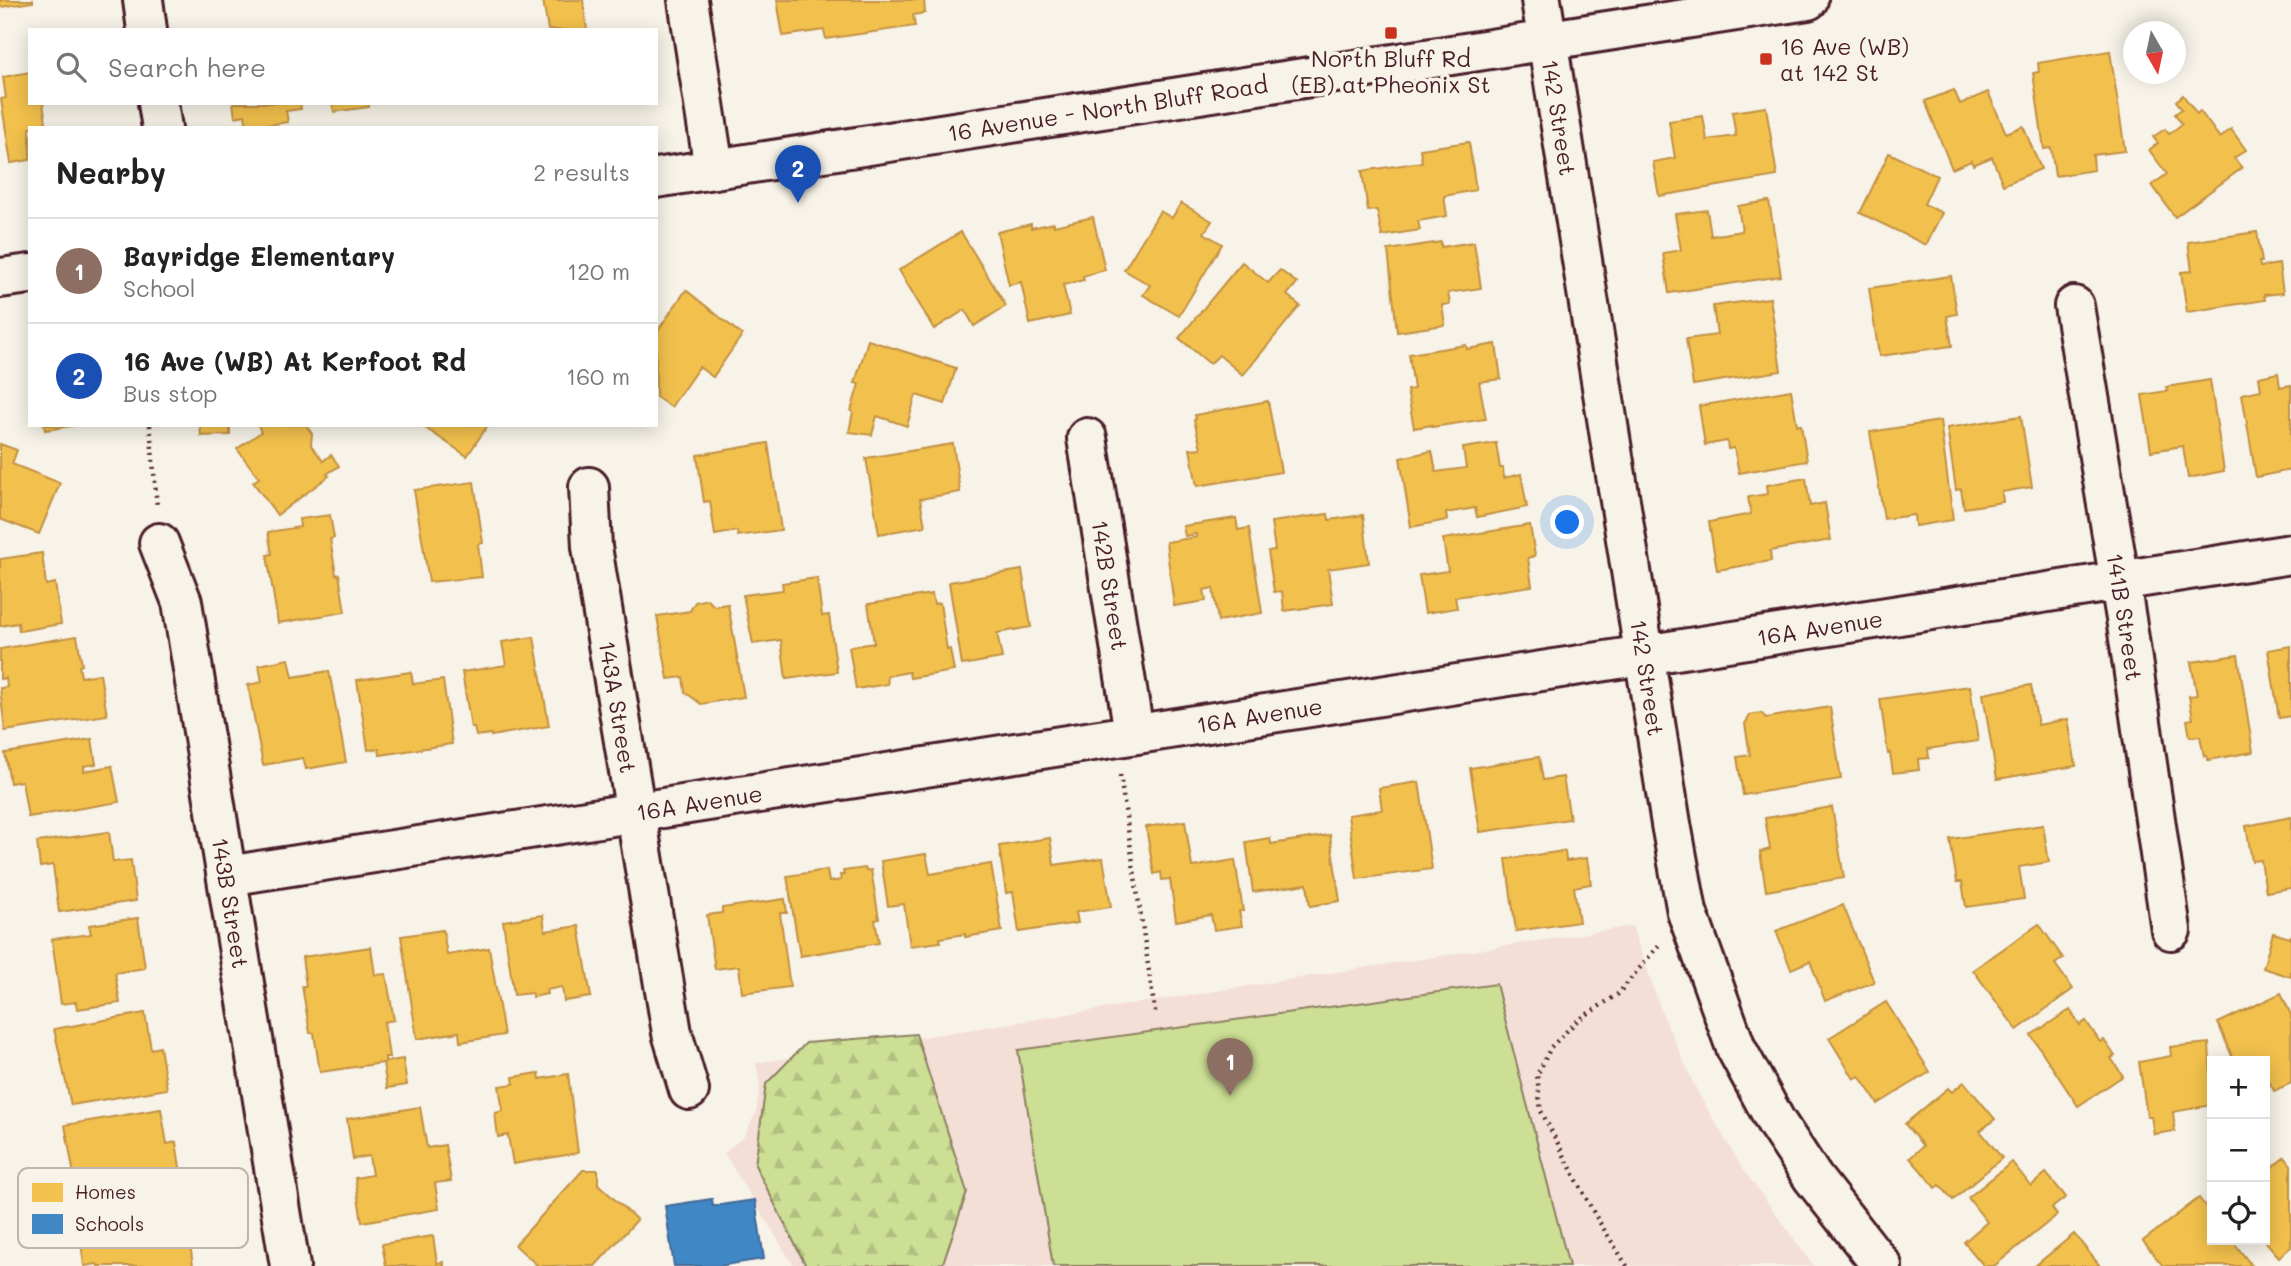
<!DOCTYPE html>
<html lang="en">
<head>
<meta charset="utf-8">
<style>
	:root { --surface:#fff; --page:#f6f6f6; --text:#222; --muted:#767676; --line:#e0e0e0; --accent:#2563eb }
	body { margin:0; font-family:Mali,sans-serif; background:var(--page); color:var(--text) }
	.controls { position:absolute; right:21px; bottom:21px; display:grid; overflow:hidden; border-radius:0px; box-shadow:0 4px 18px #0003 }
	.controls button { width:63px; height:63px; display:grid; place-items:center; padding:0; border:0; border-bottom:2px solid var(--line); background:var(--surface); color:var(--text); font:35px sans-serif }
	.compass { position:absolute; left:2123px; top:21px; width:63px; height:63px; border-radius:50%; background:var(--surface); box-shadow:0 4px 18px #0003; rotate:171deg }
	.you { position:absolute; left:1568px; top:523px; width:24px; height:24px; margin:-18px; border:5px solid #fff; border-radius:50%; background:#1a73e8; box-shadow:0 0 0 10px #1a73e833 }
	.badge { display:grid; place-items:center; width:46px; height:46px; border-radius:50%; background:var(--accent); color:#fff; font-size:23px; font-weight:700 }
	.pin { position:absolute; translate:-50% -58px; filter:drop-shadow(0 2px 4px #0008) }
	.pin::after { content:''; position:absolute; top:37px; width:24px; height:21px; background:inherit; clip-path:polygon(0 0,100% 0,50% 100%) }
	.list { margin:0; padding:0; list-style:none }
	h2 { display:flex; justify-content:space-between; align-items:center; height:91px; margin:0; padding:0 28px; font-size:30px }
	h2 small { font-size:23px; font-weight:400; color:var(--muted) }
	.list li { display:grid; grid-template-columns:46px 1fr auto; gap:21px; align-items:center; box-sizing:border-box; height:105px; padding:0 28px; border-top:2px solid var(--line) }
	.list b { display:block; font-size:26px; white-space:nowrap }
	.list p { margin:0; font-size:23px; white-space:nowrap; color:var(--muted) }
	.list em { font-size:23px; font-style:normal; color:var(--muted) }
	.icon { flex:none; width:38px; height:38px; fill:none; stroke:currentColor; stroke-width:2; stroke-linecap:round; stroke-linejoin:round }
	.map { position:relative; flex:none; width:2291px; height:1266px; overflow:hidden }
	.search { position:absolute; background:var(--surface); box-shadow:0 4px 18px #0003; left:28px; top:28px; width:630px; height:77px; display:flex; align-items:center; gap:18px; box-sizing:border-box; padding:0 24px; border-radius:0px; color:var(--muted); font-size:26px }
	.panel { position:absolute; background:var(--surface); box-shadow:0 4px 18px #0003; left:28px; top:126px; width:630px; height:301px; border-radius:0px }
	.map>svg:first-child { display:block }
	.built { fill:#f4dfd7 }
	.forest { fill:url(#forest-firs); stroke:#8b7f60; stroke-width:2 }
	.green { fill:#ccdf94; stroke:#8b7f60; stroke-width:2 }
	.homes { fill:#f2c14e; stroke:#c09044; stroke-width:2 }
	.schools { fill:#3f88c5; stroke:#426897; stroke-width:2 }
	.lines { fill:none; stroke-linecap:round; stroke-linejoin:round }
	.street-casing { stroke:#4a1f2b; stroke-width:44 }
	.secondary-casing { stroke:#4a1f2b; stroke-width:44 }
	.path { stroke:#4a1f2b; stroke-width:4.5; stroke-dasharray:2 5; stroke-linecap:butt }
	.street { stroke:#f7f3e8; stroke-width:38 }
	.secondary { stroke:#f7f3e8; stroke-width:38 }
	.poi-dot { fill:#c8321e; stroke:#f7f3e8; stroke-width:2.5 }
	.labels { text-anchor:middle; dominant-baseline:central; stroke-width:7; stroke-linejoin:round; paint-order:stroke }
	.poi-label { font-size:23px; fill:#4a1f2b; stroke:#f7f3e8; text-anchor:start }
	.street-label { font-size:23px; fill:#4a1f2b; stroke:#f7f3e8 }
	.key { fill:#f7f3e8; stroke:#c3b3af; stroke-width:2 }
	.key-label { font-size:19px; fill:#4a1f2b }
</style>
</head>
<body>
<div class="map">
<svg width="2291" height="1266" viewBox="0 0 2291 1266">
	<defs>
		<pattern id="forest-firs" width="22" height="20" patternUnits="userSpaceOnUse" patternTransform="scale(1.75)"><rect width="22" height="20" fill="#ccdf94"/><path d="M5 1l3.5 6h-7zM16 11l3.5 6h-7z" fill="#b1bf80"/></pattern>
	</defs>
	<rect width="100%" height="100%" fill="#f7f3e8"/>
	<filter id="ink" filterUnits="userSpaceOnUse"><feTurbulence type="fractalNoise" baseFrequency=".0143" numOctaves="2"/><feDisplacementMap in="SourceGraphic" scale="14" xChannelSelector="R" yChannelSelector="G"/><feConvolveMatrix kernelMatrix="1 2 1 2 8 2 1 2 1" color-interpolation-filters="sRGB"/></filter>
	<g filter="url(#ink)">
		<polygon class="built" points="1632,926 1661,1010 1697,1091 1742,1168 1814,1266 794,1266 724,1153 744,1136 756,1113 760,1086 756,1063"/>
		<polygon class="forest" points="916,1034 967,1192 943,1263 929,1266 806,1266 755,1165 766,1084 806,1043"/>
		<polygon class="green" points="1496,984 1569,1266 1053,1266 1018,1050"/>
		<g class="homes">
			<polygon points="0,0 33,0 33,2 0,7"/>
			<polygon points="543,0 583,0 587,30 548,30"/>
			<polygon points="777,0 924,0 925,13 913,15 915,26 826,39 824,30 783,36"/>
			<polygon points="2110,51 2125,151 2093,155 2094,170 2055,176 2051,148 2044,149 2033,73 2039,72 2038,63"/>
			<polygon points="30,72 30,103 43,103 46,122 44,123 44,128 30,128 30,160 11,163 1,99 6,98 3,77"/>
			<polygon points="1954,90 1960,104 1988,92 2006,133 2023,126 2041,169 2003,185 1992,157 1973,165 1971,161 1952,169 1925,101"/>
			<polygon points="2183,95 2197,114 2200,111 2220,138 2231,129 2246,150 2234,158 2242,168 2175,217 2152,185 2167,174 2149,150 2158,143 2153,137 2165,129 2169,134 2182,124 2175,114 2182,109 2176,101"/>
			<polygon points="233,103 300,103 301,109 286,111 288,122 247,128 245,115 235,117"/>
			<polygon points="332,103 369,103 369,107 334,112"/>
			<polygon points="1766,107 1777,176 1659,196 1653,162 1675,158 1669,121 1703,116 1707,140 1736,136 1732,112"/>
			<polygon points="1469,142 1476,190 1444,196 1447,216 1418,221 1420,230 1382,236 1377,210 1368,211 1362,171 1422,162 1420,149"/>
			<polygon points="1889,153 1937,176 1924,204 1942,213 1926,245 1860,213"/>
			<polygon points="1769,201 1781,276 1669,293 1663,253 1681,250 1675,214 1707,210 1711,236 1742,231 1738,206"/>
			<polygon points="1181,203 1212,221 1204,233 1222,244 1179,316 1143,295 1150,285 1124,270 1160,211 1172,218"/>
			<polygon points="1093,217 1105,270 1083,276 1084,280 1063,285 1070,315 1030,324 1021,282 1009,285 997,232 1031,224 1031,228 1054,223 1054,226"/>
			<polygon points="961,232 1006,306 974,326 965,310 934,329 899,270"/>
			<polygon points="2257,232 2262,262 2259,262 2260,267 2279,264 2283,293 2264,295 2265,300 2187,312 2181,272 2192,271 2188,242"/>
			<polygon points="1441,242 1441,247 1474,242 1481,288 1448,293 1450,304 1442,305 1445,325 1397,332 1388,250"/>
			<polygon points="1242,262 1268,283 1280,270 1297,283 1287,295 1300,306 1243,375 1219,355 1210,364 1179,338"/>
			<polygon points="1951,276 1957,314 1947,316 1952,346 1879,356 1869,288"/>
			<polygon points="686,290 742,335 713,377 699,367 671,407 656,397 656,333"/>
			<polygon points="1770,298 1781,371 1693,385 1686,339 1717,335 1713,306"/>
			<polygon points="868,340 956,368 945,404 916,395 907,426 877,416 872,435 849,432 853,412 851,411 859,384 855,383"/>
			<polygon points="1496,344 1501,379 1479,382 1486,419 1432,427 1432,425 1414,428 1407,390 1414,389 1409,354 1466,345 1467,349"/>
			<polygon points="2278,373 2280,387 2291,385 2291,470 2256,477 2242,394 2261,390 2259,377"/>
			<polygon points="2210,380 2224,471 2188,478 2183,446 2151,451 2142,395 2167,391 2166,387"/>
			<polygon points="1791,390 1797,425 1801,425 1807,461 1739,473 1734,448 1728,449 1727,441 1705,445 1699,406"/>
			<polygon points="1268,401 1281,472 1197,486 1190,449 1201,448 1194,420 1196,419 1195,415"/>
			<polygon points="2021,416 2032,487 2002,492 2003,502 1964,508 1961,489 1956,490 1947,428"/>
			<polygon points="1940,421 1953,520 1915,526 1914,515 1884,519 1870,432"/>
			<polygon points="44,425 77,425 45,430"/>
			<polygon points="200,425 230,425 230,435 201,436"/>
			<polygon points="306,425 312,434 311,445 323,461 331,455 339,466 327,474 329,476 277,515 253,482 259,478 237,449 261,432 258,425"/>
			<polygon points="421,425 488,425 467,456"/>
			<polygon points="768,443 781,530 738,536 737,531 715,535 710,501 704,502 697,455"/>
			<polygon points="1496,443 1500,468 1503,468 1504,478 1521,474 1527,507 1477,517 1475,508 1446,513 1447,520 1411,527 1400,458 1432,451 1436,472 1466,468 1463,448"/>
			<polygon points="0,444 17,450 12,464 60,483 39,534 0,519"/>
			<polygon points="953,444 960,492 920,499 925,526 879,534 866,458"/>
			<polygon points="1806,478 1810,506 1825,503 1831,540 1770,551 1771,561 1717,570 1709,522 1751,514 1748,497 1768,494 1767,485"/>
			<polygon points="474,482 483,543 478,544 482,577 429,582 414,490"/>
			<polygon points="1328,514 1329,520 1363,515 1369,563 1328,569 1333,604 1284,611 1282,591 1274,592 1268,551 1275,550 1271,522"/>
			<polygon points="330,515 334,538 330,539 336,575 339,574 345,612 278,623 267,555 272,554 268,532 300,527 299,519"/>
			<polygon points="1236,518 1238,530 1249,528 1262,613 1218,621 1213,588 1204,590 1206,601 1174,606 1166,542 1197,537 1196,534 1185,536 1183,526"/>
			<polygon points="1530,525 1535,556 1528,558 1532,586 1455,597 1457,608 1425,613 1419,575 1448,571 1443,539"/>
			<polygon points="42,553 46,585 55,583 61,624 19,631 18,623 0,626 0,559"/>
			<polygon points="1022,570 1031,627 997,633 1002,658 962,665 949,582"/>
			<polygon points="817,578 822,616 829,615 837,672 786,679 781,640 753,644 743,595 783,590 782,583"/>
			<polygon points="932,594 934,604 940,603 947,650 950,649 954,671 910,678 909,672 887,676 888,684 856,689 849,647 874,643 868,604"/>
			<polygon points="707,599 714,606 728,604 744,697 701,704 685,692 683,677 668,679 657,616 690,611 695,602"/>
			<polygon points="77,636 82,665 79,666 81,677 100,674 107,715 5,731 0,688 7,687 6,678 0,679 0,649"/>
			<polygon points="534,637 549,726 491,736 491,734 476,736 474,727 471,728 462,672 506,665 502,642"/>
			<polygon points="2291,646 2291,716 2279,718 2268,650"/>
			<polygon points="2238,655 2253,752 2208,760 2207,756 2204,756 2200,736 2190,737 2187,720 2193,719 2189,696 2197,695 2191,662"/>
			<polygon points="289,659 293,677 329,671 346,762 306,769 303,758 263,765 248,685 262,682 259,665"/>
			<polygon points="411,672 413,684 443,680 452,744 380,755 379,749 368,750 357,680"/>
			<polygon points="2031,685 2038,725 2068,719 2076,766 1997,779 1983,694"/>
			<polygon points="1970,686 1978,741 1928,749 1929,758 1918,759 1919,770 1893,773 1890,753 1888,754 1880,699"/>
			<polygon points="1830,707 1841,779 1743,795 1737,757 1750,755 1745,724 1750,715 1761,713 1766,718"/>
			<polygon points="92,739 96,764 84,766 84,771 112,766 119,802 28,817 22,781 10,783 5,753"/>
			<polygon points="1539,757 1543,780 1563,777 1570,819 1480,832 1470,768"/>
			<polygon points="1419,782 1432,869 1357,879 1348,815 1382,810 1379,788"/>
			<polygon points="1832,807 1844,878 1766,891 1760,852 1770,849 1765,818"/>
			<polygon points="2291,817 2291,888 2266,892 2261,860 2252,861 2246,826"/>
			<polygon points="1185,821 1192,867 1235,860 1243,911 1239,911 1242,926 1214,930 1211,915 1176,921 1170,879 1162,880 1161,872 1154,874 1146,827"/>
			<polygon points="2043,825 2049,862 2019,867 2024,899 1966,907 1962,882 1957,882 1950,839"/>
			<polygon points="109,832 113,862 131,860 136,901 59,912 53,865 40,867 37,842"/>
			<polygon points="1330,835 1340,901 1310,906 1307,884 1253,892 1246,842 1270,838 1271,844"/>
			<polygon points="1050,838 1054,865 1103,858 1111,907 1076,912 1078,923 1019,932 1013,892 1006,893 999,846"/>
			<polygon points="1565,851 1566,861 1587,858 1591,884 1574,887 1579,922 1516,931 1506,859"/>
			<polygon points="926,854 930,874 991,864 1002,931 965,937 965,934 940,938 941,942 910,946 904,904 888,906 881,861"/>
			<polygon points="865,868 866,871 871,870 879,919 875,920 879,943 800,956 787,876 827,870 829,882 841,880 840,875 844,875 843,871"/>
			<polygon points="785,899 787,913 780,913 790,987 742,993 739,966 715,969 707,915 722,913 722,908"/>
			<polygon points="1843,905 1874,982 1825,1001 1810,961 1791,969 1776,931"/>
			<polygon points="543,915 545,931 579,926 591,997 564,1001 562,987 546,990 547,994 533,997 532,993 514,995 503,921"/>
			<polygon points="138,918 145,968 115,973 120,1003 77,1009 76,1002 61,1004 52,939 91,934 89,925"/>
			<polygon points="2039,924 2063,958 2055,964 2073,989 2017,1030 1973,970"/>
			<polygon points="443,930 447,955 489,948 504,1035 460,1042 459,1032 417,1039 401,936"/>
			<polygon points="2273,933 2290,938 2291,935 2291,977 2263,968"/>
			<polygon points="371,947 375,975 386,974 394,1020 384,1022 389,1057 385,1057 385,1062 403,1059 407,1085 387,1088 383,1063 320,1072 314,1033 310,1033 302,986 306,986 302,957"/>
			<polygon points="2281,993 2291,1015 2291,1083 2274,1091 2268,1079 2265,1080 2265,1061 2234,1061 2218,1023"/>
			<polygon points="1886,1002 1930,1072 1878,1104 1859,1076 1854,1079 1829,1038"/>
			<polygon points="2070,1010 2080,1025 2086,1021 2100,1042 2104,1040 2115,1056 2111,1058 2123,1076 2078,1106 2031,1035"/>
			<polygon points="145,1013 151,1049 160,1047 167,1089 71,1105 54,1029"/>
			<polygon points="2209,1043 2212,1105 2173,1112 2175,1131 2154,1134 2151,1116 2147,1116 2139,1062 2171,1056 2170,1047"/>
			<polygon points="539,1073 540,1079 568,1074 578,1153 513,1164 508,1135 498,1137 495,1113 503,1111 499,1086 514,1084 513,1077"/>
			<polygon points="1964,1082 1995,1119 1980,1131 2002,1158 1953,1200 1940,1185 1936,1188 1910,1158 1923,1146 1905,1124 1948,1088 1952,1092"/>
			<polygon points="420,1107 427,1148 445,1145 451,1181 435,1183 439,1209 362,1222 355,1178 372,1175 369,1156 353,1159 347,1119"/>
			<polygon points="161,1109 167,1144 176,1142 183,1186 141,1192 140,1187 78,1197 65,1125"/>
			<polygon points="2285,1157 2291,1165 2291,1247 2279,1257 2264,1240 2265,1173"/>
			<polygon points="2012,1162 2031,1186 2046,1173 2066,1197 2052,1208 2057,1215 1994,1266 1984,1266 1964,1242 1987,1222 1968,1198"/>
			<polygon points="583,1170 598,1170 598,1184 637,1220 595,1266 538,1266 515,1245"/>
			<polygon points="2199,1198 2212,1215 2212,1240 2232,1240 2251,1265 2249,1266 2163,1266 2143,1241"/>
			<polygon points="140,1212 141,1218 167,1215 172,1247 190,1244 193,1266 98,1266 97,1264 84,1266 81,1242 97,1240 95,1224 114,1222 113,1215"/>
			<polygon points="2074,1234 2100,1266 2035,1266"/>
			<polygon points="433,1236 437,1263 444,1262 444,1266 386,1266 382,1244"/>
		</g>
		<polygon class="schools" points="712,1199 713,1206 755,1200 764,1259 718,1266 674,1266 665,1206"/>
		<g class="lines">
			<defs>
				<g id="street">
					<polyline points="143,0 147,30"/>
					<polyline points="688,0 714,169"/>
					<path id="s1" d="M1541,0L1671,824L1687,912L1736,1048L1776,1122L1813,1178L1882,1266"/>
					<polyline points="158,103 162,128"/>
					<path id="s2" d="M2074,306L2127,625L2171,930"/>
					<path id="s3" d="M1087,438L1134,733"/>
					<path id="s4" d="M589,487L592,547L672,1033L689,1090"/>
					<path id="s5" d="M159,543L182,602L290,1266"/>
					<path id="s6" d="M227,876L2291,554"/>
				</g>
				<g id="secondary">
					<path id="s7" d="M656,178L1808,0"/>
					<polyline points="0,278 30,274"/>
				</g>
			</defs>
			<use href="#street" class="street-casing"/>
			<use href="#secondary" class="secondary-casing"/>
			<g class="path">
				<polyline points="150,425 157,507"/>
				<polyline points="1120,775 1155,1012"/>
				<polyline points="1627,1266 1595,1215 1541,1111 1537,1075 1551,1047 1577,1021 1618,994 1659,945"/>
			</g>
			<use href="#street" class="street"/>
			<use href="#secondary" class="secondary"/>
		</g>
	</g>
	<g class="poi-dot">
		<rect x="1384" y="26" width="14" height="14" rx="3.5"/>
		<rect x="1759" y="52" width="14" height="14" rx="3.5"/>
	</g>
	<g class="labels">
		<g class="poi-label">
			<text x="1780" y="46">16 Ave (WB)<tspan x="1780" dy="26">at 142 St</tspan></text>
			<text x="1391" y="58" text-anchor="middle">North Bluff Rd<tspan x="1391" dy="26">(EB) at Pheonix St</tspan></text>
		</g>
		<g class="street-label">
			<text stroke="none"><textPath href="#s7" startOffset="457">16 Avenue - North Bluff Road</textPath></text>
			<text stroke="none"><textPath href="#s1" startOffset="119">142 Street</textPath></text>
			<text stroke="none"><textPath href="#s3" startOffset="149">142B Street</textPath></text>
			<text stroke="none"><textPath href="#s2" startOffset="315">141B Street</textPath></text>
			<text stroke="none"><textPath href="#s6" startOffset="1612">16A Avenue</textPath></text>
			<text stroke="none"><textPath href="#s1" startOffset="686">142 Street</textPath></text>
			<text stroke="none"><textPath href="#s4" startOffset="222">143A Street</textPath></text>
			<text stroke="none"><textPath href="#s6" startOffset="1045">16A Avenue</textPath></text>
			<text stroke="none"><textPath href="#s6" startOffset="478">16A Avenue</textPath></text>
			<text stroke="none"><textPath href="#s5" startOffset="368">143B Street</textPath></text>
		</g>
	</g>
	<rect x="18" y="1168" width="230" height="80" rx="10" class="key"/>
	<rect x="32" y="1183" width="31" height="19" fill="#f2c14e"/>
	<rect x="32" y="1214" width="31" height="20" fill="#3f88c5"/>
	<g class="key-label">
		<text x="75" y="1199">Homes</text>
		<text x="75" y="1231">Schools</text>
	</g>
</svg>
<div class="controls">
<button>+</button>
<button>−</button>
<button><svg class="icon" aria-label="locate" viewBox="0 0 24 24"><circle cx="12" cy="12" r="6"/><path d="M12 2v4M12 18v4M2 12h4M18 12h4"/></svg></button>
</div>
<svg class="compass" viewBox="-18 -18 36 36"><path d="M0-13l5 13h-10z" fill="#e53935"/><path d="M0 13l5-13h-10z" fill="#767676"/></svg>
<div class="you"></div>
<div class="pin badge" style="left:1230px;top:1096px;background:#8d6e63">1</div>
<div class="pin badge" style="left:798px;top:203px;background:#1a4fb4">2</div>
<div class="search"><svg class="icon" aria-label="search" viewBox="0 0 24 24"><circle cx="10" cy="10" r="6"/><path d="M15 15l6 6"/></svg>Search here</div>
<section class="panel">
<h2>Nearby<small>2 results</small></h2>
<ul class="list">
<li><span class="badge" style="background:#8d6e63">1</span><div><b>Bayridge Elementary</b><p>School</p></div><em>120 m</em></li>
<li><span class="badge" style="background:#1a4fb4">2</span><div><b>16 Ave (WB) At Kerfoot Rd</b><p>Bus stop</p></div><em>160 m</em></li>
</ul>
</section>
</div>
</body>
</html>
